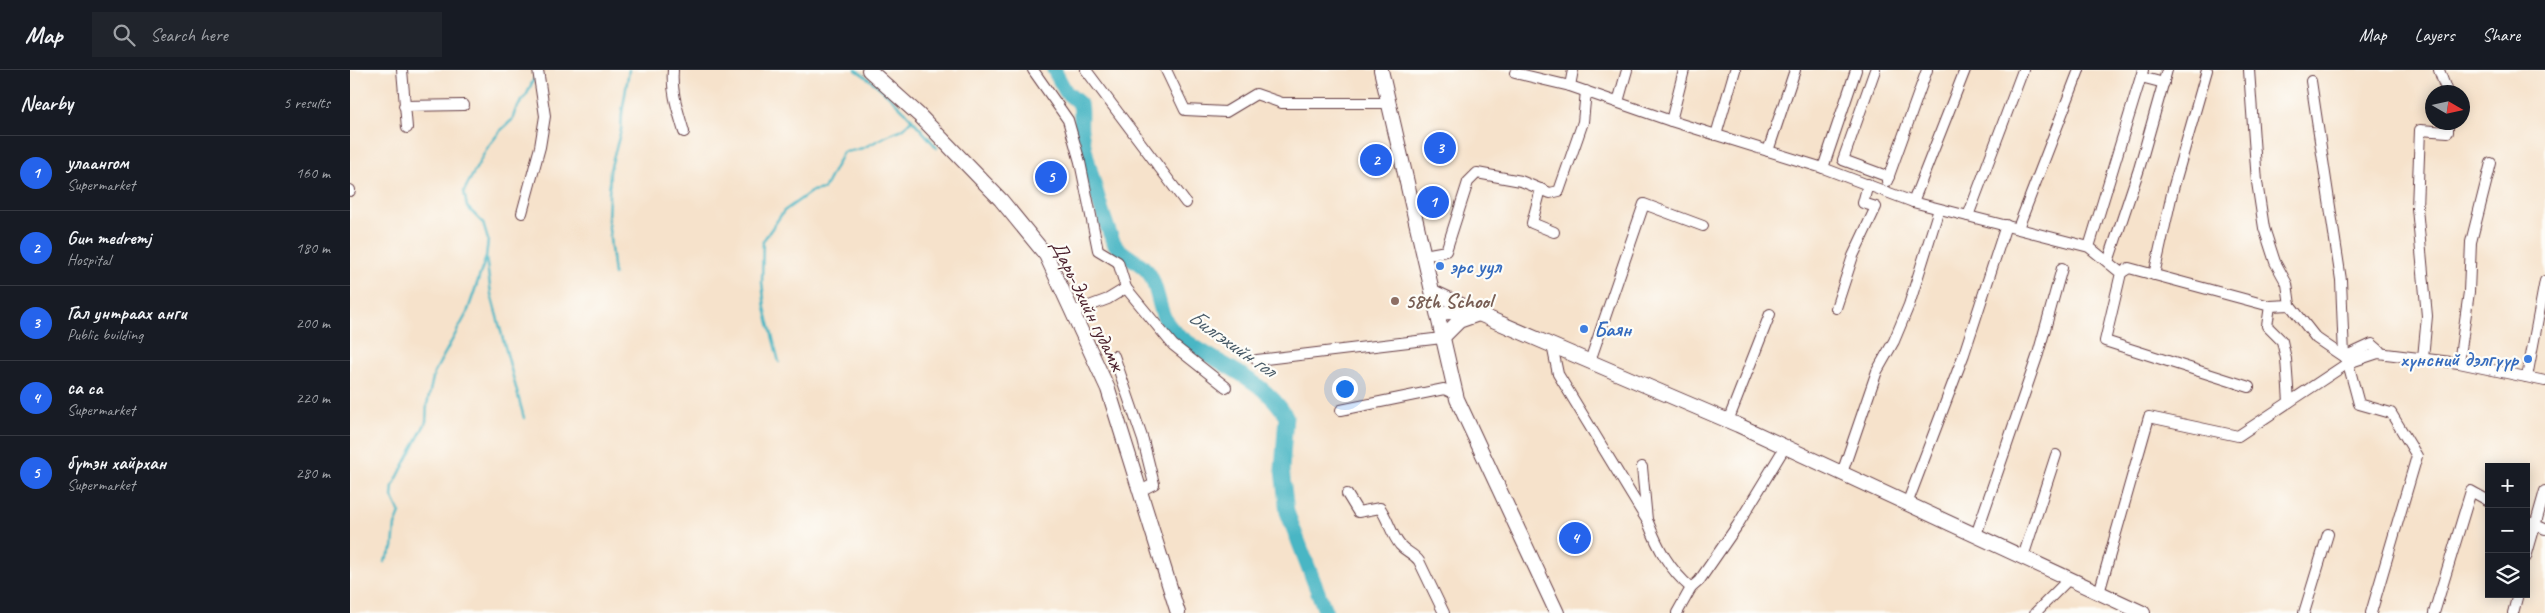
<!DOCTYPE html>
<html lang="en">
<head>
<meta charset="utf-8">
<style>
	:root { --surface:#171b24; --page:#20242c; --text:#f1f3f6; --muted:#9ea1a6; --line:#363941; --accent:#2563eb }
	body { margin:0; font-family:Caveat,sans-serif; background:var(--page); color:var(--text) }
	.controls { position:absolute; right:15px; bottom:15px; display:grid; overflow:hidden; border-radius:0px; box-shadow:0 2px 12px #0003 }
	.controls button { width:45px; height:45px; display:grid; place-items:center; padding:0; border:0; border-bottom:1px solid var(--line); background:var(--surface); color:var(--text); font:25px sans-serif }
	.compass { position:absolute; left:2075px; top:15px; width:45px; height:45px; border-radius:50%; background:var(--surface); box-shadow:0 2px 12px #0003; rotate:99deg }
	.you { position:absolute; left:994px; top:318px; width:18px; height:18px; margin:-12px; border:4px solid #fff; border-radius:50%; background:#1a73e8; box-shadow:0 0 0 8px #1a73e833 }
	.badge { display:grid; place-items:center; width:32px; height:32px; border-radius:50%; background:var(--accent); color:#fff; font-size:16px; font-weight:700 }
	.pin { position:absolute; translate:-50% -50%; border:2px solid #fff; box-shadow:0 1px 5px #0006 }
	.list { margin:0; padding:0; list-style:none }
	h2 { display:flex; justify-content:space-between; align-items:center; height:65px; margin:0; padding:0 20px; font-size:21px }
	h2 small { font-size:16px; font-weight:400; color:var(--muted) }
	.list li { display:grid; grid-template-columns:32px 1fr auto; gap:15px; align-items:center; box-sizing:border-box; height:75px; padding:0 20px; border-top:1px solid var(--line) }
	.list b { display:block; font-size:19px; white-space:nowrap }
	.list p { margin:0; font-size:16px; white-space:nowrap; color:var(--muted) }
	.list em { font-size:16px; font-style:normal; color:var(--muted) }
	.icon { flex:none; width:28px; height:28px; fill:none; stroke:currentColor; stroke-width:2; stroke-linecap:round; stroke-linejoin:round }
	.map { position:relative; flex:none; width:2195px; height:543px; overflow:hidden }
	header { display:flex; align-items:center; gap:30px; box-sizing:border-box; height:70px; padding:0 25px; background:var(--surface); border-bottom:1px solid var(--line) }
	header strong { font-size:24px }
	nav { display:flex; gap:28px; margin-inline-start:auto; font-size:18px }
	.search { width:350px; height:45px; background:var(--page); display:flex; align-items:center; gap:12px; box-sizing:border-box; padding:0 18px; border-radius:0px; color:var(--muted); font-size:19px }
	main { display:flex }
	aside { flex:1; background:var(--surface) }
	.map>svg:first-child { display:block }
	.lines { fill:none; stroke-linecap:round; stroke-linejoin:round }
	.stream { stroke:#48b6c4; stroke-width:2.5 }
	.river { stroke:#48b6c4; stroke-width:15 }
	.street-casing { stroke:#643c43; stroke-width:12 }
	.secondary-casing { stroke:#643c43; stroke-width:16 }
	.street { stroke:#fff; stroke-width:10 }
	.secondary { stroke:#fff; stroke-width:14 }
	.shop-dot { fill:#3f7fe0; stroke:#fdfcf7; stroke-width:2 }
	.education-dot { fill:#8d6e63; stroke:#fdfcf7; stroke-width:2 }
	.labels { text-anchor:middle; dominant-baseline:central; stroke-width:4.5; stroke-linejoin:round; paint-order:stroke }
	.shop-label { font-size:21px; font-weight:bold; fill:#366cbe; stroke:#fdfcf7; text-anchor:start }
	.education-label { font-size:21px; font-weight:bold; fill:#785e54; stroke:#fdfcf7; text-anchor:start }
	.street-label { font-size:21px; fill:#4a1f2b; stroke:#fdfcf7 }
	.water-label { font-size:22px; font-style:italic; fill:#495b68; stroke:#fdfcf7 }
</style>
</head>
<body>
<header>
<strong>Map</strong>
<div class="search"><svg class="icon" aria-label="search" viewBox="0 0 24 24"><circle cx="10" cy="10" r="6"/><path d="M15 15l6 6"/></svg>Search here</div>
<nav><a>Map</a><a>Layers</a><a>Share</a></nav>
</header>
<main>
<aside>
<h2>Nearby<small>5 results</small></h2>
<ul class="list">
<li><span class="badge">1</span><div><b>улаангом</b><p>Supermarket</p></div><em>160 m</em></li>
<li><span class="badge">2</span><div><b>Gun medremj</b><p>Hospital</p></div><em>180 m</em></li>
<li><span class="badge">3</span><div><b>Гал унтраах анги</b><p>Public building</p></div><em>200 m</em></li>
<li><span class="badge">4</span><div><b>са са</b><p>Supermarket</p></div><em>220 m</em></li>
<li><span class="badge">5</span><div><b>бүтэн хайрхан</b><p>Supermarket</p></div><em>280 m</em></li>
</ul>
</aside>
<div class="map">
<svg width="2195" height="543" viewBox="0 0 2195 543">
	<rect width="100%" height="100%" fill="#fdfcf7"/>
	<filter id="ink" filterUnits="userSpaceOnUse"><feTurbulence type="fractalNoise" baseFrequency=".02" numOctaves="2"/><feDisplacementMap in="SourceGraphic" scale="10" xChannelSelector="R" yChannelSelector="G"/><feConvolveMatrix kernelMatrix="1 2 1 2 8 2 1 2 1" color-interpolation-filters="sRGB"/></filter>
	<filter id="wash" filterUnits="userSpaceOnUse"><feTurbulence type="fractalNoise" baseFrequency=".0096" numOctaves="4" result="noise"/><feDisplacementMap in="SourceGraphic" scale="20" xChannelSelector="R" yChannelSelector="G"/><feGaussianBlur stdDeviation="1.12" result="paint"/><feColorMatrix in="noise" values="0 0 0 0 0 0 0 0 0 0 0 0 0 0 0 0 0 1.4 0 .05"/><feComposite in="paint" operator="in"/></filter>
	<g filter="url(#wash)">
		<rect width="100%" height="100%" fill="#f6e2cb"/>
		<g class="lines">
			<g class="stream">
				<path d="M506,0C537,20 563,50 587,78"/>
				<polyline points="264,205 258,150 260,100 271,60 272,43 279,0"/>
				<path d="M429,292L415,238L412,212L413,171L434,141L462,121L474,119L493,82C513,80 519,75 536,66C551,58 550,64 562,49"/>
				<polyline points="174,348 141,224 136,187 138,170 133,153 117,137 114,121 137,78 151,60 162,50 166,39 177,24 185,6"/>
				<polyline points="34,492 43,478 45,455 50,443 42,427 43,416 76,352 77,335 84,303 117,243 136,187"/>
			</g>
			<path class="river" d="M704,0L716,22L730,34C732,42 730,51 731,60C735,82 755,160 766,176C776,188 793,192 800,205C811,225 807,247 826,263C861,293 911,305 936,346L932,400L937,442L976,543"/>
		</g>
	</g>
	<g filter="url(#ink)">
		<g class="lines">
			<defs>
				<g id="street">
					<polyline points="52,0 57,58"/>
					<path d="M323,0C321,22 328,41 334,62"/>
					<polyline points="683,0 718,50 730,92 748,180 768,192 776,218"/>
					<polyline points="736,0 836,133"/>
					<polyline points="816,0 835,40 876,42 906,24 932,33 1038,33"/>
					<polyline points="1223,0 1220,16 1321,51 1473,98 1563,132 1739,177 1771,203 1755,271 1899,317"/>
					<polyline points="1525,0 1493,90 1539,107"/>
					<polyline points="1899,0 1907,112 1914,158 1925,192 1937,214 1940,235 1966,268 1994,287 1998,293 2009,334 2041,343 2067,386 2021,543"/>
					<polyline points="2089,0 2097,22"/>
					<polyline points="1165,3 1220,16"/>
					<polyline points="1791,7 1814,13"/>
					<polyline points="1961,11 1991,210 1994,287 2022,274 2029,280 2028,283"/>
					<polyline points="1268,32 1277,0"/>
					<polyline points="54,36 114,35"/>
					<polyline points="1321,51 1334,0"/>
					<polyline points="1366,65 1385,0"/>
					<polyline points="1418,81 1445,0"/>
					<polyline points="1473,98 1506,0"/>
					<polyline points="1537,111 1577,0"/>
					<polyline points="1191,119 1182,153 1204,162"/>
					<polyline points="0,120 0,121"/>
					<polyline points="1563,132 1615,0"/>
					<polyline points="172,143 190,77 195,46 188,0"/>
					<polyline points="1618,146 1673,0"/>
					<polyline points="1668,158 1729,0"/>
					<polyline points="1739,177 1793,0"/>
					<polyline points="1074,185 1096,181 1118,112 1127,103 1171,111 1200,123 1209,121 1233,52 1236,21"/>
					<polyline points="1758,192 1789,99 1817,0"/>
					<polyline points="1771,203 1779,198 1920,236 1940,235"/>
					<polyline points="1804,205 1823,119 1857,0"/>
					<polyline points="1920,236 1917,256 1932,271 1936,289 1939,332"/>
					<polyline points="1486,238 1503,186 1526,137 1513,133 1518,114"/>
					<polyline points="723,242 758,229 776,218 823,275 876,317"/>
					<path d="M1202,275L1208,304L1298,452C1308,478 1319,499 1341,518"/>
					<polyline points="764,286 793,370 804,414 790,421"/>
					<polyline points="2073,288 2077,246 2067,138 2070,60 2098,62 2098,52"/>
					<polyline points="907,290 1092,268"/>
					<polyline points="1240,291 1294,134 1353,156"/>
					<polyline points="2109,293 2119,222 2121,172 2141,93"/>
					<polyline points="2177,307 2195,211"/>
					<polyline points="991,340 1094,319 1107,325"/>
					<polyline points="1378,351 1420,244"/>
					<polyline points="1292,397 1297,450"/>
					<polyline points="1492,403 1527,301 1544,271 1559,235 1589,139"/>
					<path d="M997,424L1008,442L1030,438C1038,449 1041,464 1050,475C1056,482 1063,483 1069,491L1094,543"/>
					<polyline points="1557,434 1614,284 1656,155"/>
					<polyline points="2176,451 2195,459"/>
					<polyline points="1626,465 1688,284 1712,198"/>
					<polyline points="1673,487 1706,385"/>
					<polyline points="2176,487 2195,421"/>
					<polyline points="1749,523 1799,347 1888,366 1998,293 2028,283 2109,293 2195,311"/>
					<polyline points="1327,543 1341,518 1349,511 1387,456 1435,377"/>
					<polyline points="1685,543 1719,509"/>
					<polyline points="1954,543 1978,464"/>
					<polyline points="2084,543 2121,421 2139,431"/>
					<polyline points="2163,543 2168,524"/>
				</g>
				<g id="secondary">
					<polyline points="519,0 569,45 651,130 696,185 758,319 828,543"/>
					<polyline points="1031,0 1107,329 1207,543"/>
					<polyline points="1083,222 1120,239"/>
					<polyline points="1088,243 1114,241 1129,244 1194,272 1388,355 1793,543"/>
					<polyline points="1092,268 1109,251 1126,245"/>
				</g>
			</defs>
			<use href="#street" class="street-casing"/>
			<use href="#secondary" class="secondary-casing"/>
			<use href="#street" class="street"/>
			<use href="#secondary" class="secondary"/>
		</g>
	</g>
	<g class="shop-dot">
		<circle cx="1090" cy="196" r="5"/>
		<circle cx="1234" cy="259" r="5"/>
		<circle cx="2178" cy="289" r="5"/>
	</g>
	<circle class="education-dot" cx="1045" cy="231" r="5"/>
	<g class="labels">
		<g class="shop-label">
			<text x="1100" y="196">эрс уул</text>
			<text x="1244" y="259">Баян</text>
			<text x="2168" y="289" text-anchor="end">хүнсний дэлгүүр</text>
		</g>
		<g class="education-label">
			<text x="1055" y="231">58th School</text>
		</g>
		<g class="street-label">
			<text transform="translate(738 235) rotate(64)">Дарь-Эхийн гудамж</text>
		</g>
		<g class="water-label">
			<text transform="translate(882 273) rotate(35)">Билгэхийн гол</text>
		</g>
	</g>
</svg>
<div class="controls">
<button>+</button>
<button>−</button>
<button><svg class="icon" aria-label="layers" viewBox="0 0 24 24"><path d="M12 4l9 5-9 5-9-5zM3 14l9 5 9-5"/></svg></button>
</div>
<svg class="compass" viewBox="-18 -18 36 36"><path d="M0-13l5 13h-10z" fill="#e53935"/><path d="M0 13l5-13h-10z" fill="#9ea1a6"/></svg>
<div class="you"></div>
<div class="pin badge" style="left:1083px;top:132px">1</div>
<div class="pin badge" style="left:1026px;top:90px">2</div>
<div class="pin badge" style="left:1090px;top:78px">3</div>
<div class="pin badge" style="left:1225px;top:468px">4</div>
<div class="pin badge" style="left:701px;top:107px">5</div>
</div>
</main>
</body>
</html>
